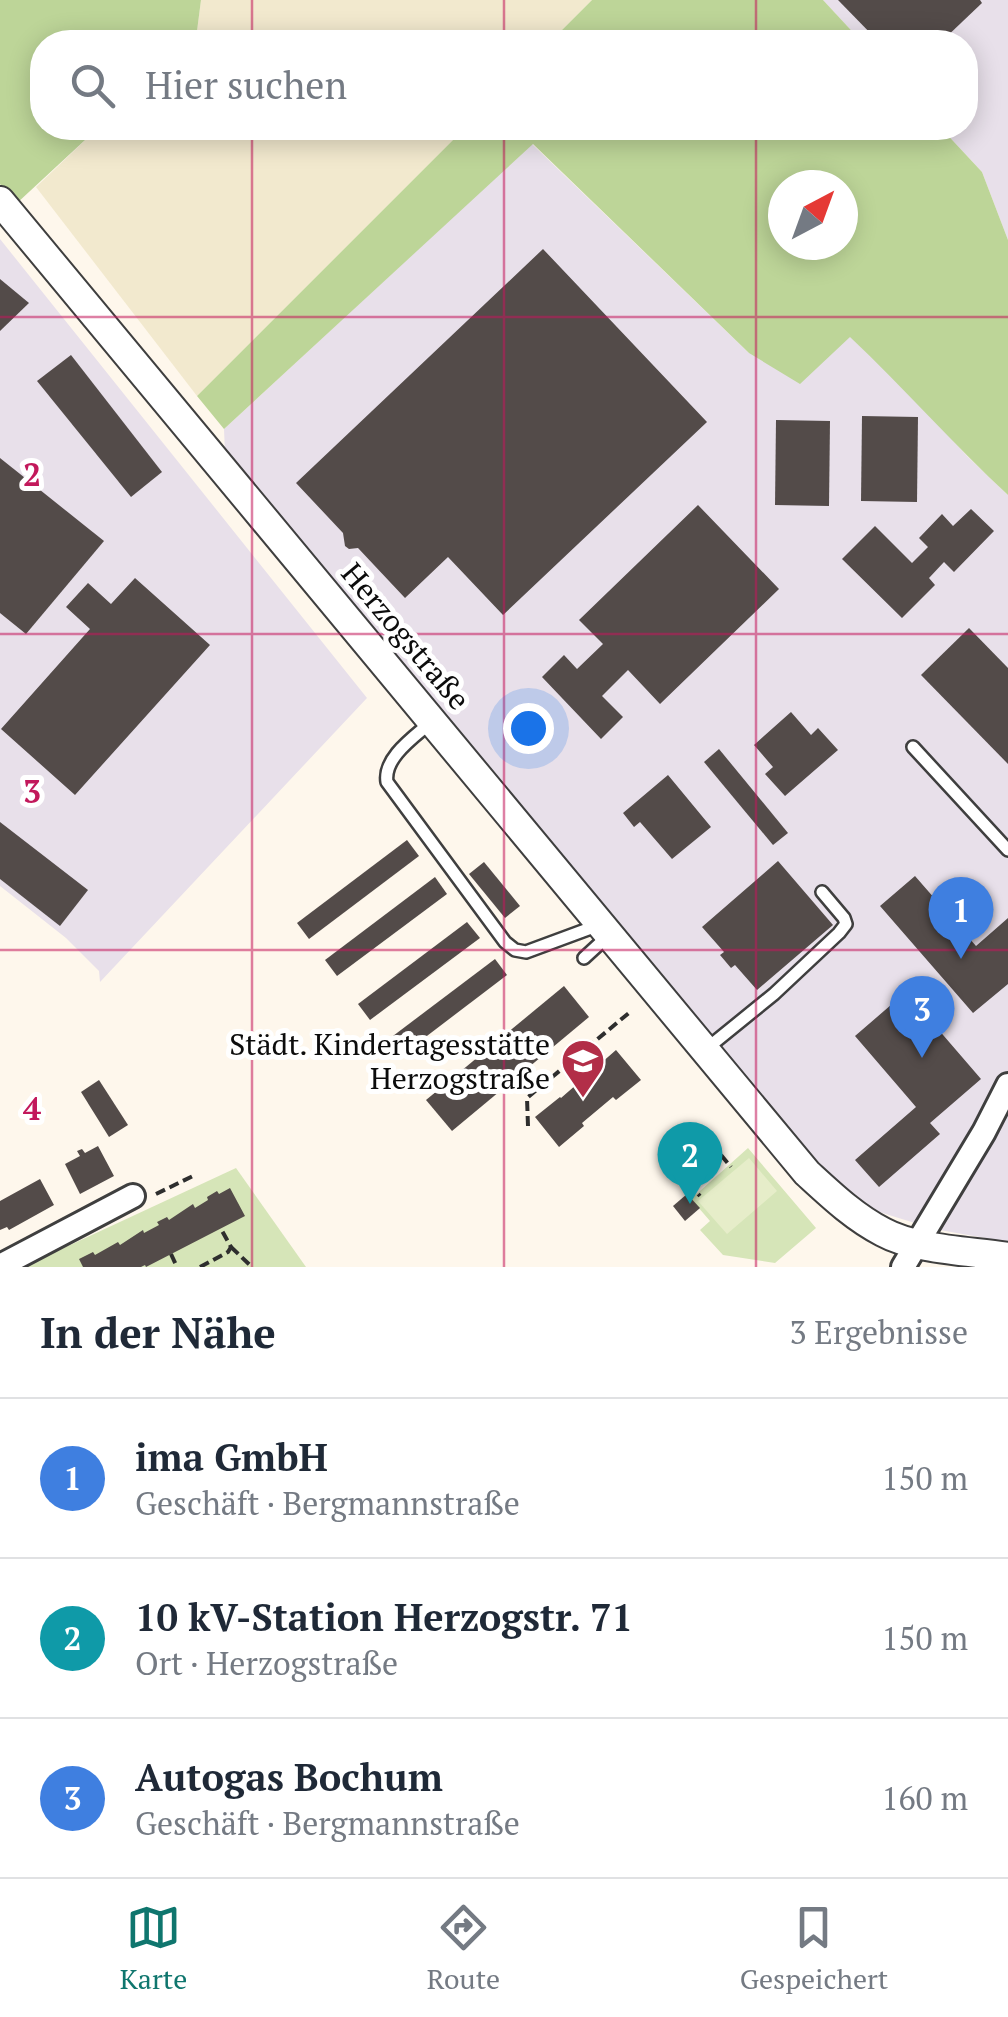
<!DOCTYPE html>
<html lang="de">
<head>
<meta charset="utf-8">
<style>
	:root { --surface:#fff; --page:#f2f2f3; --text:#1f2937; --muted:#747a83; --line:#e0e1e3; --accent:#0f766e }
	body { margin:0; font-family:"PT Serif",serif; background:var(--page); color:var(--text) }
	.compass { position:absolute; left:768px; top:170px; width:90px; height:90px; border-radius:50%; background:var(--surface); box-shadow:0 5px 25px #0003; rotate:41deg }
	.you { position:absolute; left:528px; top:728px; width:35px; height:35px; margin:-25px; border:8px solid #fff; border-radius:50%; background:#1a73e8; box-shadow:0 0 0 15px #1a73e833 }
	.badge { display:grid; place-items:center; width:65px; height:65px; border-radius:50%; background:var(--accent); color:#fff; font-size:32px; font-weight:700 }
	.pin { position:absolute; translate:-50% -82px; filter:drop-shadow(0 2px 5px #0008) }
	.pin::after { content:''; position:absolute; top:52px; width:35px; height:30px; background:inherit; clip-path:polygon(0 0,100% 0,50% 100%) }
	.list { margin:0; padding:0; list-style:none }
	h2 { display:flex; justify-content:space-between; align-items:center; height:130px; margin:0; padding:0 40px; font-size:42px }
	h2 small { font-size:32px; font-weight:400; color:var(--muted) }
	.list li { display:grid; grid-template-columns:65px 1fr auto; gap:30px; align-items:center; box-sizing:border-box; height:160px; padding:0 40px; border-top:2px solid var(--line) }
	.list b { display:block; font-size:38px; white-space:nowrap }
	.list p { margin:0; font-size:32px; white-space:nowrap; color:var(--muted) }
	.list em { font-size:32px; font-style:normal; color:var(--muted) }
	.icon { flex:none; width:55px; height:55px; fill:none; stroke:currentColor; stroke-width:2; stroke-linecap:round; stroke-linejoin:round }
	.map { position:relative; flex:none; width:1008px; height:1267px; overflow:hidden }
	.search { position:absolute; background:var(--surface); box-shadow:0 5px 25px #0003; left:30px; right:30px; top:30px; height:110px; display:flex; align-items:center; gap:25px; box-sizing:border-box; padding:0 35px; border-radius:40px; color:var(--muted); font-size:38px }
	.sheet { height:610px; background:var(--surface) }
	nav { display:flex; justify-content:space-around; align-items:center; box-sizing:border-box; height:140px; border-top:2px solid var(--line); background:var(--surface); font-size:28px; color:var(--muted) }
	nav a { display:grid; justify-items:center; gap:5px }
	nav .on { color:var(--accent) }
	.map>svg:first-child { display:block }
	.industrial { fill:#e8e0ea }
	.farmland { fill:#f2e9ce }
	.green { fill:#d6e5b8 }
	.forest { fill:#bdd598; fill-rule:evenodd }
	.pitch { fill:#e6edc9 }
	.building { fill:#534b49 }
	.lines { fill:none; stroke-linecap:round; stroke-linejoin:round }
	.service-casing { stroke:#3f3f3f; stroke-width:16 }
	.minor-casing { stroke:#3f3f3f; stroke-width:28 }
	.tertiary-casing { stroke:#3f3f3f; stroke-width:32 }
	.path { stroke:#2e2e2e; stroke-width:4; stroke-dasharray:10 5; stroke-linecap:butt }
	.service { stroke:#fff; stroke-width:11 }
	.minor { stroke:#fff; stroke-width:22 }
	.tertiary { stroke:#fff; stroke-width:28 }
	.grid { fill:none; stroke:#c2185b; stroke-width:2.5; stroke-opacity:0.55 }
	.labels { text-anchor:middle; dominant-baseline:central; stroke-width:10; stroke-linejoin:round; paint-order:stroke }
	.street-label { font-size:30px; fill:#0c0c0c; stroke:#fff }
	.poi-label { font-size:30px; fill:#0c0c0c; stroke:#fff; text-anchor:end }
	.grid-label { font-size:32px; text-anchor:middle; font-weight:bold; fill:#c2185b; stroke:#fff; stroke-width:10; stroke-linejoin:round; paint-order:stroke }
</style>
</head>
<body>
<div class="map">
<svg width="1008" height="1267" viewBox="0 0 1008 1267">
	<rect width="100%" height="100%" fill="#fef7ec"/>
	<g class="industrial">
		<polygon points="823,0 1008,0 1008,240 982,172 941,128 966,128 966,42 862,42"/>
		<polygon points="532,144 749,353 850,336 921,405 967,456 1008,495 1008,1242 934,1229 873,1210 816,1165 225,453 224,429"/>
		<polygon points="0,239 367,698 100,982 99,971 66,938 0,886"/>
	</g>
	<g class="farmland">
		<polygon points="201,0 592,0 550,42 185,42 197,31"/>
		<polygon points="98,128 465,128 197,396 36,187"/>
	</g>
	<g class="green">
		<polygon points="748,1148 816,1228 775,1263 723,1255 700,1230 710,1221 691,1199"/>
		<polygon points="236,1168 306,1267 23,1267"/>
	</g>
	<g class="forest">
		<polygon points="0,0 201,0 197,31 185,42 42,42 42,128 98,128 16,204 0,184"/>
		<polygon points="592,0 823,0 862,42 550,42"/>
		<path d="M465,128H941L982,172L1008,240V495C953,444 904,388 850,337L800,384L749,353L533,144L224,429L197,396ZM843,185V245H783V185Z"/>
	</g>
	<polygon class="pitch" points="749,1158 777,1191 727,1234 698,1201"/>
	<g class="building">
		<polygon points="838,0 980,0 982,3 941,42 879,42"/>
		<polygon points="543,249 707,422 503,615 448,557 405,598 358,548 349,549 345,546 343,533 296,483"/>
		<polygon points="0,279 29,303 0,331"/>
		<polygon points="71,355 162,472 131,497 37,381"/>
		<polygon points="862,416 918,417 917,502 861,501"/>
		<polygon points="776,420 830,421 829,506 775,505"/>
		<polygon points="0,458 104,541 26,634 0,613"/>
		<polygon points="698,505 779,589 660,704 628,670 602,696 623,717 601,739 542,677 564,655 577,669 603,644 579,620"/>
		<polygon points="971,509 994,531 954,572 944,562 929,578 935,585 902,618 842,559 875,526 912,563 928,547 919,538 942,514 953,526"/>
		<polygon points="135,578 210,645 75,795 1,729 90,629 66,607 88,583 111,604"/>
		<polygon points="969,628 1008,668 1008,764 921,675"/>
		<polygon points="791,712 811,735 818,728 838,750 785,796 765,774 773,767 754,745"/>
		<polygon points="719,749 788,833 773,845 704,762"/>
		<polygon points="668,775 711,827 672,859 640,822 634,827 623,813"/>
		<polygon points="0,822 88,890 60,926 0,879"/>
		<polygon points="407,840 419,856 309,939 297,923"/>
		<polygon points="778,861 833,925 757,990 735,965 731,968 720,955 724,952 702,927"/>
		<polygon points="484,862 520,906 505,918 469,874"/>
		<polygon points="915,876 976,946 1008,918 1008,984 973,1013 880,906"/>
		<polygon points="435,877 447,894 337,976 325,960"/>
		<polygon points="467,922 480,938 370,1020 358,1004"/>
		<polygon points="495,959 507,975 398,1058 385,1042"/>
		<polygon points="564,986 589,1017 452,1131 426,1100"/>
		<polygon points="906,992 981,1079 930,1123 940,1134 879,1187 855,1160 916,1107 855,1036"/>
		<polygon points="616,1050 641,1080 616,1100 613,1097 582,1123 584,1126 559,1147 535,1117 560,1097 561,1098"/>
		<polygon points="99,1080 128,1125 109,1137 81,1092"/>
		<polygon points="98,1146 114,1176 80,1194 65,1164 80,1156 77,1151 82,1149 85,1153"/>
		<polygon points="40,1179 54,1205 9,1230 7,1227 0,1230 0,1201"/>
		<polygon points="230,1188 245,1216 146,1267 145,1265 141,1267 83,1267 79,1259 93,1252 95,1255 118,1242 120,1245 143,1230 144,1233 159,1225 157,1222 167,1217 169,1220 193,1204 195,1208 208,1200 207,1197 217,1191 219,1194"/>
		<polygon points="687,1194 700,1208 685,1221 673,1206"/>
	</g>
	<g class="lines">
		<defs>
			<g id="service">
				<path d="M430,723C414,737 383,758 387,782L505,942L515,950L526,952L599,925"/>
				<polyline points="913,747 1008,850"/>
				<polyline points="584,958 610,934"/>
				<polyline points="705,1050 774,994 839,933 846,924 844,918 822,892"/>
			</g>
			<g id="minor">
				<polyline points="0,1266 133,1196"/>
				<polyline points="903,1267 984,1132 1008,1085"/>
			</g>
			<path id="tertiary" d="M0,201L807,1173C831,1195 854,1217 883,1232C916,1250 970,1251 1008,1257"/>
		</defs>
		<use href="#service" class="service-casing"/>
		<use href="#minor" class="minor-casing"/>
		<use href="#tertiary" class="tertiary-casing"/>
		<g class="path">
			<polyline points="528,1126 527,1098 630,1012"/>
			<polyline points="721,1155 731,1167"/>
			<polyline points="688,1183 700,1196"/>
			<polyline points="156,1194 195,1175"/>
			<polyline points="231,1247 252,1267"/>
			<polyline points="171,1254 177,1267"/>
			<polyline points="200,1267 228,1252 231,1247 221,1229"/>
		</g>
		<use href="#service" class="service"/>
		<use href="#minor" class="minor"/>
		<use href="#tertiary" class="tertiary"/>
	</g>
	<path class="grid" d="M252,0V42M504,0V42M756,0V42M252,128V1267M504,128V1267M756,128V1267M0,317H1008M0,634H1008M0,950H1008"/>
	<defs>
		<symbol id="school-pin" viewBox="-11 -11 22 30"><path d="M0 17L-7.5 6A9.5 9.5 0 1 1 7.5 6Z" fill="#b22e48" stroke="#fff"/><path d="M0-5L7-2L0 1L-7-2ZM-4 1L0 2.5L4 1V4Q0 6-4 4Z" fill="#fff"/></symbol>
	</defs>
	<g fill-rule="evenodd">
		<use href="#school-pin" x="558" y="1036" width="50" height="68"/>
	</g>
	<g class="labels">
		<g class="street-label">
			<text transform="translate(406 636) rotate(50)">Herzogstraße</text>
		</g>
		<g class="poi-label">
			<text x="550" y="1044">Städt. Kindertagesstätte<tspan x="550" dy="34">Herzogstraße</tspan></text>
		</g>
	</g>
	<g class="grid-label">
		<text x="32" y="486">2</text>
		<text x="32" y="803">3</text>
		<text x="32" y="1120">4</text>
	</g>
</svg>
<svg class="compass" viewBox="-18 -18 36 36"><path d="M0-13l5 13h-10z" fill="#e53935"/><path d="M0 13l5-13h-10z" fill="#747a83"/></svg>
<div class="you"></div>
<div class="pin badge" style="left:961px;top:959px;background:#3f7fe0">1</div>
<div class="pin badge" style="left:690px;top:1204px;background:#0f9aa8">2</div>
<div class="pin badge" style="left:922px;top:1058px;background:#3f7fe0">3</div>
<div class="search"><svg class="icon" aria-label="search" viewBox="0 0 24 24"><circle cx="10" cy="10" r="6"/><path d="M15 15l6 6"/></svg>Hier suchen</div>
</div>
<section class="sheet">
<h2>In der Nähe<small>3 Ergebnisse</small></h2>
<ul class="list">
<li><span class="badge" style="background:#3f7fe0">1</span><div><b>ima GmbH</b><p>Geschäft · Bergmannstraße</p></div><em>150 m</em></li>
<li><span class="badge" style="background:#0f9aa8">2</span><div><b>10 kV-Station Herzogstr. 71</b><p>Ort · Herzogstraße</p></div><em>150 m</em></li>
<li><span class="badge" style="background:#3f7fe0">3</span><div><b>Autogas Bochum</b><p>Geschäft · Bergmannstraße</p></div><em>160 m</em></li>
</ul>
</section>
<nav>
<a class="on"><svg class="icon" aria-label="map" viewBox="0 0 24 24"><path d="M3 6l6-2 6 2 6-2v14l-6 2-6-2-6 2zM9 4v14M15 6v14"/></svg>Karte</a>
<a><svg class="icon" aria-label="directions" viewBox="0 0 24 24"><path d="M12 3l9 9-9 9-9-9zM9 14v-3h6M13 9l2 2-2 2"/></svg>Route</a>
<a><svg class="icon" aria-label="saved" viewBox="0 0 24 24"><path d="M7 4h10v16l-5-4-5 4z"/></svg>Gespeichert</a>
</nav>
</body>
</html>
